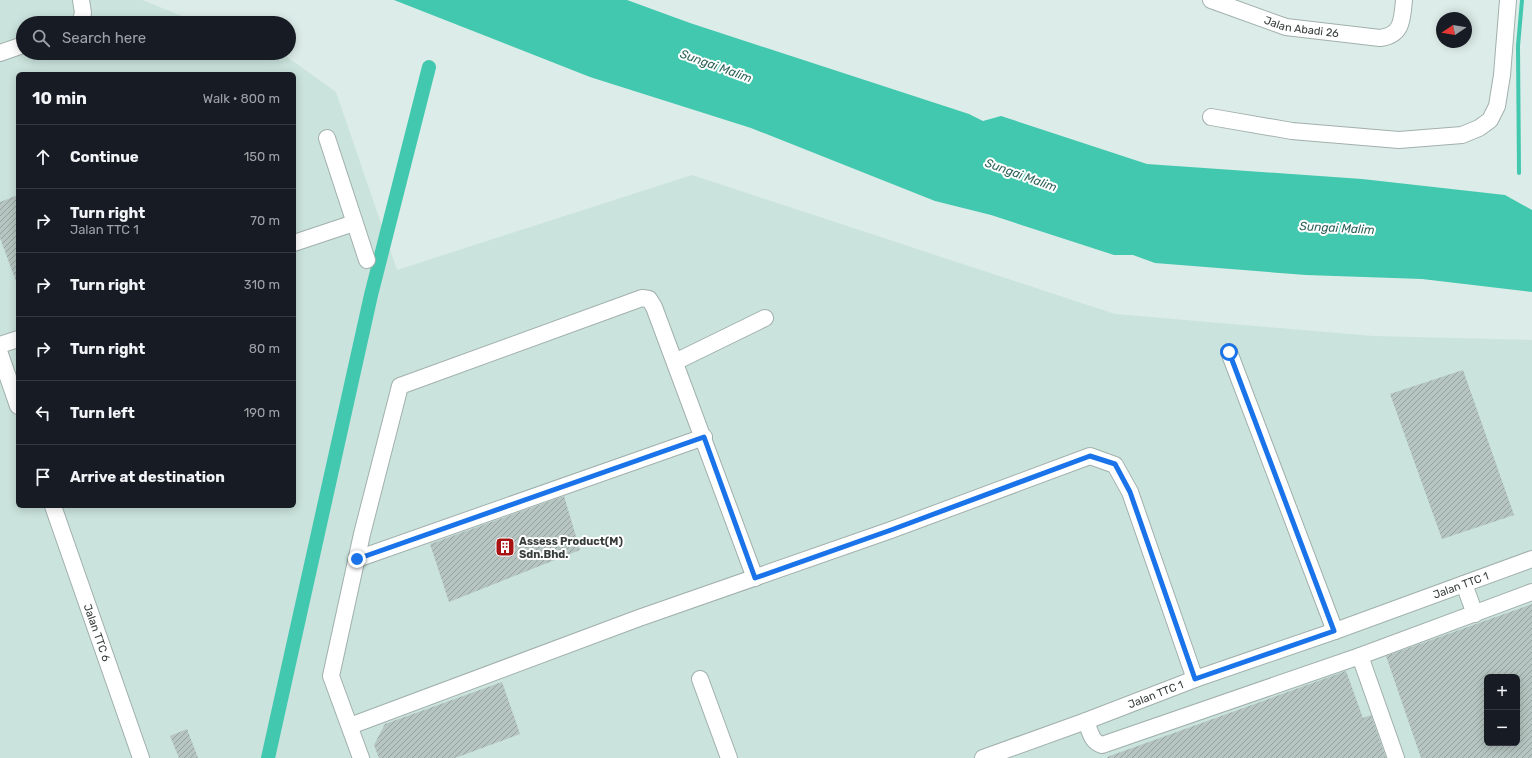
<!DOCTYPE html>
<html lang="en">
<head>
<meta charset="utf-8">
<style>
	:root { --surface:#171b24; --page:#20242c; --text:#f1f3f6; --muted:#9ea1a6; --line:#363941 }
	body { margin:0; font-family:Rubik,sans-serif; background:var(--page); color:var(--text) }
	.controls { position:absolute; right:12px; bottom:12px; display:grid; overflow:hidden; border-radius:6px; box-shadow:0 2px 10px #0003 }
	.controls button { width:36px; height:36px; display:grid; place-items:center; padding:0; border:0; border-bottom:1px solid var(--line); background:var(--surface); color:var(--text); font:20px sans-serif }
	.compass { position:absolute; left:1436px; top:12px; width:36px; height:36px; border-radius:50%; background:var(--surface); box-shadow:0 2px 10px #0003; rotate:258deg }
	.stop { position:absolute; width:12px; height:12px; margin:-9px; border:3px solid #1a73e8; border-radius:50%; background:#fff }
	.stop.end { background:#1a73e8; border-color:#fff; box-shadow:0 1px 4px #0008 }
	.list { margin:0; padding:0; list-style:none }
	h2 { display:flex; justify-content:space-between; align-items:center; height:52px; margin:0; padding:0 16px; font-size:17px }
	h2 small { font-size:13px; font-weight:400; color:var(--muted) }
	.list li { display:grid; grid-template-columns:26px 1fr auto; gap:12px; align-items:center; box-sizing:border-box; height:64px; padding:0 16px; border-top:1px solid var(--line) }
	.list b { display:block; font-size:15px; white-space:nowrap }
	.list p { margin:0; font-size:13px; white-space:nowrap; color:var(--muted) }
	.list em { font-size:13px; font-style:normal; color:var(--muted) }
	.icon { flex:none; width:22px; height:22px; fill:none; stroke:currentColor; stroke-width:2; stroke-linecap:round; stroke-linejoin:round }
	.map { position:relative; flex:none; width:1532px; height:758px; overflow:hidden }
	.search { position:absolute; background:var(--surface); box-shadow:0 2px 10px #0003; left:16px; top:16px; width:280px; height:44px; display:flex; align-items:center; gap:10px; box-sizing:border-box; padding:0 14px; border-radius:22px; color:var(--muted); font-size:15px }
	.panel { position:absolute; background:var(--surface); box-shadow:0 2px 10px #0003; left:16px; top:72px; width:280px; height:436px; border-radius:6px }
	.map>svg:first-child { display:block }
	.built { fill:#cae3dc; fill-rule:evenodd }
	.water { fill:#41c8af }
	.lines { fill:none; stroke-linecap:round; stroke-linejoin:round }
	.stream { stroke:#41c8af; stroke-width:4 }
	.canal { stroke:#41c8af; stroke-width:14 }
	.building { fill:url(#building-hatch); fill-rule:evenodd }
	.minor-casing { stroke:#a1b0ac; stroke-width:18 }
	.minor { stroke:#fff; stroke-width:16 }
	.route { stroke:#1a73e8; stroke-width:5 }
	.labels { text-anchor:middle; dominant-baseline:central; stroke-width:4; stroke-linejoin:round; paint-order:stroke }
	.street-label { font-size:11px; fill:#363d3b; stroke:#fff }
	.poi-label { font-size:11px; font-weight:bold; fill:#363d3b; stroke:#fff; text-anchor:start }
	.water-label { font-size:12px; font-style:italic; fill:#2c6257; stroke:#fff }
</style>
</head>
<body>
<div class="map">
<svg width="1532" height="758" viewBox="0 0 1532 758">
	<defs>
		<pattern id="building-hatch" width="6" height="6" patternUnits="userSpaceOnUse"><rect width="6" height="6" fill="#b6c5c1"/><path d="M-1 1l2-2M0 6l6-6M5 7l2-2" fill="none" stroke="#95a19e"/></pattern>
	</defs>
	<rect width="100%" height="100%" fill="#dcece8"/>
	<path class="built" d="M0,0H142L200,23H23V53H277L287,57L336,92L397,270L692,175L1115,314L1373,336L1532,340V758H0ZM18,74H294V506H18ZM1487,677H1517V743H1487Z"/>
	<polygon class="water" points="394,0 627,0 690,23 969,114 983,121 1001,116 1147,164 1362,179 1505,195 1532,210 1532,292 1422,279 1306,275 1155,263 1133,255 1114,255 991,215 935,201 751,128 590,77"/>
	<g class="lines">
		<polyline class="stream" points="1519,173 1518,46 1522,0"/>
		<polyline class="canal" points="268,758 371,295 429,67"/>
	</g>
	<g class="building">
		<polygon points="18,195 18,284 17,284 0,238 0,202"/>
		<polygon points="1463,370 1514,515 1442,539 1390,394"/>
		<polygon points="564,496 580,550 449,602 430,544"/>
		<path d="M1532,604V758H1421L1386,656ZM1487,677H1517V743H1487Z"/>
		<polygon points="1346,671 1363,718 1371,715 1386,758 1107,758 1107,757"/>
		<polygon points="502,682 520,734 455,758 379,758 374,745 385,724"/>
		<polygon points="187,729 198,758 179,758 170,736"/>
	</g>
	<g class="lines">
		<defs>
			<g id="minor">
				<path id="s1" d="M1211,0L1286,27L1380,38C1403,35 1402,19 1404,0"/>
				<polyline points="80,23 83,13 81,0"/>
				<polyline points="0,53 23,45"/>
				<polyline points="1211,117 1292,131 1399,140 1462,135 1479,128 1490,120 1497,106 1502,75 1508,0"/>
				<polyline points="327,138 367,260"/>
				<polyline points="294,243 354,223"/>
				<polyline points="0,345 18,339"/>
				<polyline points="1229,352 1335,631"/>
				<polyline points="0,354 18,406"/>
				<polyline points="675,362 765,318"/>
				<path id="s2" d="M53,506L141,758"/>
				<polyline points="357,559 704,437"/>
				<polyline points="1464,584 1475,614"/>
				<polyline points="700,679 729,758"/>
				<path d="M1086,721C1090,731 1091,742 1102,745L1360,656"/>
				<polyline points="350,726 639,618 891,530 1090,456 1115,465 1130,492 1195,679"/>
				<polyline points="361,758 331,676 362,534 400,386 642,298 649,299 654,307 755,578"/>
				<path id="s3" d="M983,758L1086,721L1195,679L1335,631L1532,559"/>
				<polyline points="1396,758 1360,656 1532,592"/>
			</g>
		</defs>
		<use href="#minor" class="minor-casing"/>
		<use href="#minor" class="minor"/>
	</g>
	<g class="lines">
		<polyline class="route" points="357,559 704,437 755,578 891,530 1090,456 1115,464 1130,492 1195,679 1334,631 1229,352"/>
	</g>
	<defs>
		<symbol id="building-square" viewBox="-11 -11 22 22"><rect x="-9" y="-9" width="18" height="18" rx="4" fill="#a71312" stroke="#fff"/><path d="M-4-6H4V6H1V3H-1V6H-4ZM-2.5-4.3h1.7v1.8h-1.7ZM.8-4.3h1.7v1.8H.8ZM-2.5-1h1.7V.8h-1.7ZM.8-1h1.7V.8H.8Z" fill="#fff"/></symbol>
	</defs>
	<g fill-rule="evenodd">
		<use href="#building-square" x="494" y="536" width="22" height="22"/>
	</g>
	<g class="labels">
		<g class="street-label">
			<text stroke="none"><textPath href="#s1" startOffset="95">Jalan Abadi 26</textPath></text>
			<text stroke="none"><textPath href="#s3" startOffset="508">Jalan TTC 1</textPath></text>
			<text stroke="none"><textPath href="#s2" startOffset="134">Jalan TTC 6</textPath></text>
			<text stroke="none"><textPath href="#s3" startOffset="184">Jalan TTC 1</textPath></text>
		</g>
		<g class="poi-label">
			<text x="519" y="541">Assess Product(M)<tspan x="519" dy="13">Sdn.Bhd.</tspan></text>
		</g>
		<g class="water-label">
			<text transform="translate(716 66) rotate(20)">Sungai Malim</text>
			<text transform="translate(1021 175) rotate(20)">Sungai Malim</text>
			<text transform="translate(1337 228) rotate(3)">Sungai Malim</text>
		</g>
	</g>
</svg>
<div class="controls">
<button>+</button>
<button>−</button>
</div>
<svg class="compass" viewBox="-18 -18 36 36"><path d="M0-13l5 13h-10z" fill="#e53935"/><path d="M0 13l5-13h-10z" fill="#9ea1a6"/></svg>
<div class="stop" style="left:1229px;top:352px"></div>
<div class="stop end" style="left:357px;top:559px"></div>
<div class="search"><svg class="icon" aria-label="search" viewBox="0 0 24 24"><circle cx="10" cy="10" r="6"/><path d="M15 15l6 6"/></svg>Search here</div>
<section class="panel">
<h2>10 min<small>Walk · 800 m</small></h2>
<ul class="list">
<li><svg class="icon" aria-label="ahead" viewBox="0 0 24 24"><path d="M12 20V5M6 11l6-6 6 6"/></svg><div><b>Continue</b></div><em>150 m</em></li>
<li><svg class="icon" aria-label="right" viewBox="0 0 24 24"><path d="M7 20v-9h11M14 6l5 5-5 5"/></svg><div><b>Turn right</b><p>Jalan TTC 1</p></div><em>70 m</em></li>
<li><svg class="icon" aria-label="right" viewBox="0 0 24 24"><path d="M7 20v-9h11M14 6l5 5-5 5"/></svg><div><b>Turn right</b></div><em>310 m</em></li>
<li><svg class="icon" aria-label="right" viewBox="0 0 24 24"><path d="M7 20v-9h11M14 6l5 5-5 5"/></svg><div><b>Turn right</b></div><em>80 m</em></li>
<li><svg class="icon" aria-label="left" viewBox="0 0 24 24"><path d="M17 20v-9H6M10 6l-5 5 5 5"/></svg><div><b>Turn left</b></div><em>190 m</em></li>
<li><svg class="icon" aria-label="arrive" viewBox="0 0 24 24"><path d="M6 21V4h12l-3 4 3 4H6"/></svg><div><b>Arrive at destination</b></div></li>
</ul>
</section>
</div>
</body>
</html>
